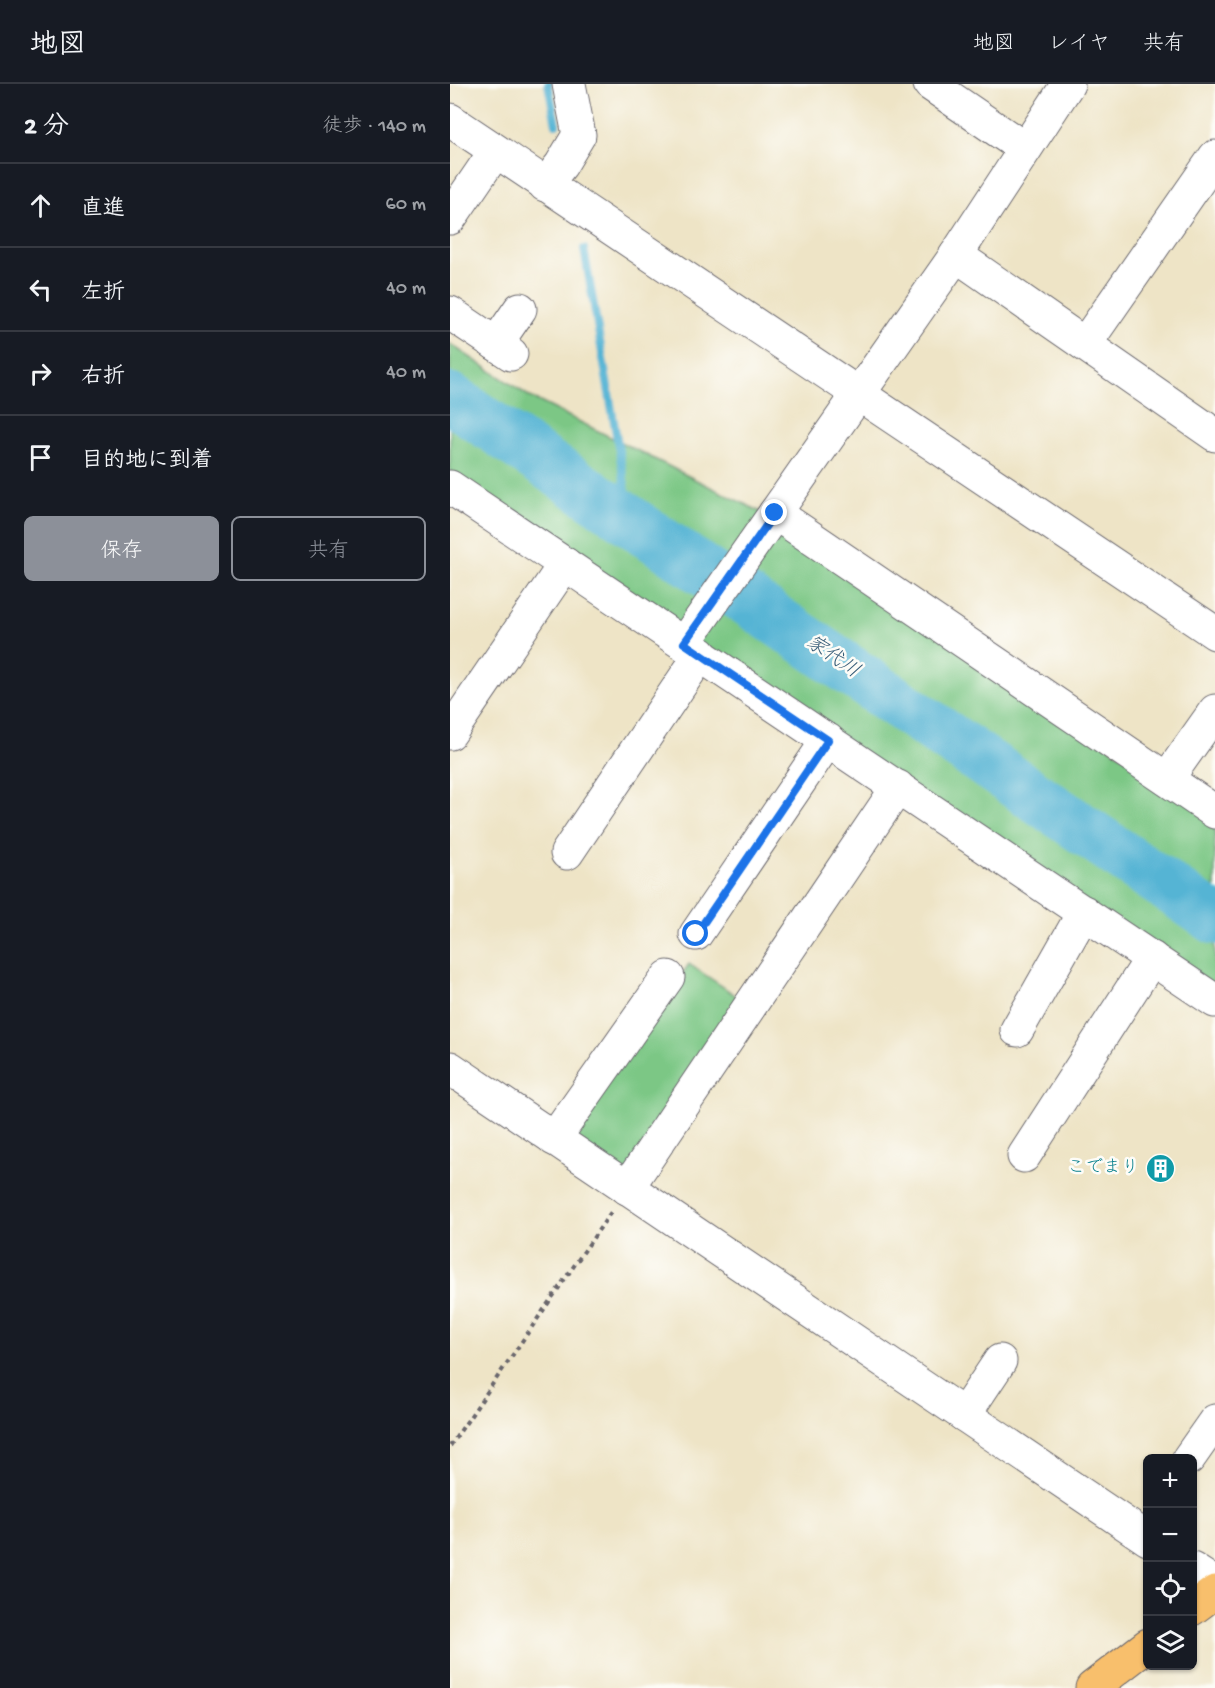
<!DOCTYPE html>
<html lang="ja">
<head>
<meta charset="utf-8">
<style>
	:root { --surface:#171b24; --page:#20242c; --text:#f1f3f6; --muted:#9ea1a6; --line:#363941; --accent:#8c9099 }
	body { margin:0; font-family:"Gochi Hand","Klee One",sans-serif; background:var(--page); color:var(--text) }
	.controls { position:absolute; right:18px; bottom:18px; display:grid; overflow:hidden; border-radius:9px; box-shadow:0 2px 4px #0004 }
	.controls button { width:54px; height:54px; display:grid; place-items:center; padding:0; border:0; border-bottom:2px solid var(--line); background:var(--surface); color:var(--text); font:30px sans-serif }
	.stop { position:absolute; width:18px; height:18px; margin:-14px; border:4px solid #1a73e8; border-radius:50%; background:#fff }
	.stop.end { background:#1a73e8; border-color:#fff; box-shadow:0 2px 6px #0008 }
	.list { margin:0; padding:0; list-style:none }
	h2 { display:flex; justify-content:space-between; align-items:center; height:78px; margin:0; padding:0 24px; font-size:26px }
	h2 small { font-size:20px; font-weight:400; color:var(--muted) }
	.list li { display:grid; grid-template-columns:39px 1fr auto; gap:18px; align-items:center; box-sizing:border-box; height:84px; padding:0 24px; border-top:2px solid var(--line) }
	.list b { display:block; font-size:22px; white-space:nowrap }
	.list em { font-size:20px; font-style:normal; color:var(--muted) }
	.actions { display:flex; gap:12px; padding:18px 24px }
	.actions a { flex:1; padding:14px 0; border:2px solid var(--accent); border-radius:9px; text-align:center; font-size:21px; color:var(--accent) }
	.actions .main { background:var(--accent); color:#fff }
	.icon { flex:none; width:33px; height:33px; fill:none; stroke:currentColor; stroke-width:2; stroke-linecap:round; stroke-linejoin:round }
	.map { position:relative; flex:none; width:765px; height:1604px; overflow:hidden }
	header { display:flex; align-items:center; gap:36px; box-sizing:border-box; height:84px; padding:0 30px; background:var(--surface); border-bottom:2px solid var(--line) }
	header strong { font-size:28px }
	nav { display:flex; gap:33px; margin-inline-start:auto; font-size:21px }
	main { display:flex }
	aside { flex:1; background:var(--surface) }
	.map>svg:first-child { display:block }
	.green { fill:#7bc785; stroke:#4e7460; stroke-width:1.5 }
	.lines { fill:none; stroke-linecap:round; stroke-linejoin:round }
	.stream { stroke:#55b4d4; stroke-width:8 }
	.river { stroke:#55b4d4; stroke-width:51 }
	.minor-casing { stroke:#69666c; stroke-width:35 }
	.major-casing { stroke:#69666c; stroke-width:35 }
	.path { stroke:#69666c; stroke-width:4; stroke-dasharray:4.5 4.5; stroke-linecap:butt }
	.minor { stroke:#fff; stroke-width:33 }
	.major { stroke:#f8bf6c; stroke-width:33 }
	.route { stroke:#1a73e8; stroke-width:8 }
	.labels { text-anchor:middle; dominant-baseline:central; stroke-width:5; stroke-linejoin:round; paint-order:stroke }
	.culture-label { font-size:18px; fill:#0d838f; stroke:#fdfcf7; text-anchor:end }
	.water-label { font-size:20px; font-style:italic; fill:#365c78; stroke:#fdfcf7 }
</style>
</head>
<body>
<header>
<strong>地図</strong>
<nav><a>地図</a><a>レイヤ</a><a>共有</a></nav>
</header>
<main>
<aside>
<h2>2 分<small>徒歩 · 140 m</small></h2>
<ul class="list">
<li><svg class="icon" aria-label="ahead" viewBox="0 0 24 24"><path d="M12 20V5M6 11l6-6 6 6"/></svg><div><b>直進</b></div><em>60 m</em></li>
<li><svg class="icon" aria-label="left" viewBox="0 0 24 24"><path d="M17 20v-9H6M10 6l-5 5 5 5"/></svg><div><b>左折</b></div><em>40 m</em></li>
<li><svg class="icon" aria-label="right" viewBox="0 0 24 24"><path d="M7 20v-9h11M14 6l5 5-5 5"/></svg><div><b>右折</b></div><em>40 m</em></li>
<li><svg class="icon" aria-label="arrive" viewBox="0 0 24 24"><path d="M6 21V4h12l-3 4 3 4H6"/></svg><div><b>目的地に到着</b></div></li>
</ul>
<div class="actions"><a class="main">保存</a><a>共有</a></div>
</aside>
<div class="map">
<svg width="765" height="1604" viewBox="0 0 765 1604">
	<rect width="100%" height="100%" fill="#fdfcf7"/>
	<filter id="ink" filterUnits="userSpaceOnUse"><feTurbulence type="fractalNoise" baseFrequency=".0167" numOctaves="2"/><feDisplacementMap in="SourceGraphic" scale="12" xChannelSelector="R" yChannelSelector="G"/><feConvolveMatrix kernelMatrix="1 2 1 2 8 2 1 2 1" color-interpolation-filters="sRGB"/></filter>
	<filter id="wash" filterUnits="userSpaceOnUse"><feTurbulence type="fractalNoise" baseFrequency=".008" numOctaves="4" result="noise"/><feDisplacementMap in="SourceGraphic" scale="24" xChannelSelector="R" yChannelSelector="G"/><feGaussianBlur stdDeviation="1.35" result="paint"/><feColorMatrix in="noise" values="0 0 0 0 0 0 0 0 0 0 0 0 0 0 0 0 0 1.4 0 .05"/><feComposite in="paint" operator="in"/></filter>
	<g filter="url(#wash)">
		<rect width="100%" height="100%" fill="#eee4c6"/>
		<g class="green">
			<polygon points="0,260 82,314 361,453 765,737 765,917 0,402"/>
			<polygon points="239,880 297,919 175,1092 116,1053"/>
		</g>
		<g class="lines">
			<g class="stream">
				<polyline points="98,0 106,40"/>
				<polyline points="134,165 181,436"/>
			</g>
			<polyline class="river" points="0,314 765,835"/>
		</g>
	</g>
	<g filter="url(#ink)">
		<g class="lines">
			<defs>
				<g id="minor">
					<polyline points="480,0 575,65"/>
					<polyline points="0,36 765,549"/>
					<polyline points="95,101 111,81 129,51 119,0"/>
					<polyline points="0,134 45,68"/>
					<polyline points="506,171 765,351"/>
					<polyline points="0,229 61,270"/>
					<polyline points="46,260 70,225"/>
					<polyline points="635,260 765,73"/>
					<polyline points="0,403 765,917"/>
					<polyline points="325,429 765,728"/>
					<polyline points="234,559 506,171 618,0"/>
					<polyline points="0,649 115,480"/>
					<polyline points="717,695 765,627"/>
					<polyline points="117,769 251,570"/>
					<polyline points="246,850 378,656"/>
					<polyline points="567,946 634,828"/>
					<polyline points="0,984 698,1455"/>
					<polyline points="104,1055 218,893"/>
					<polyline points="574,1072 702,874"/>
					<polyline points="177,1104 448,703"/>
					<polyline points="514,1331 550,1277"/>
					<polyline points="739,1374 765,1337"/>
					<polyline points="742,1485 765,1500"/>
				</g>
				<g id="major">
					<polyline points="742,1525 765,1508"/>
					<polyline points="642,1604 698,1561"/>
				</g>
			</defs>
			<use href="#minor" class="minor-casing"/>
			<use href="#major" class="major-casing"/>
			<polyline class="path" points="0,1362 161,1128"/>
			<use href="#minor" class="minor"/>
			<use href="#major" class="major"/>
		</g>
	</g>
	<g class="lines" filter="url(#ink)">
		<polyline class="route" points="246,850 378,656 234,559 325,429"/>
	</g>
	<defs>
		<symbol id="building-disc" viewBox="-11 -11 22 22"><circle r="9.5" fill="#0f9aa8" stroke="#fdfcf7"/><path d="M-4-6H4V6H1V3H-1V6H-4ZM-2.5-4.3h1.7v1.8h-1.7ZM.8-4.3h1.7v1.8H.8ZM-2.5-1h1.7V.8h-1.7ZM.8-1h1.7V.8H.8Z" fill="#fff"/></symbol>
	</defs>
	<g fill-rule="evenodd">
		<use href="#building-disc" x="694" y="1068" width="33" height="33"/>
	</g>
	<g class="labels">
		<g class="culture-label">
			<text x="689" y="1084">こでまり</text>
		</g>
		<g class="water-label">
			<text transform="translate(382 574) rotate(34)">家代川</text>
		</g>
	</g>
</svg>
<div class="controls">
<button>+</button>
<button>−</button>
<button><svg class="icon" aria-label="locate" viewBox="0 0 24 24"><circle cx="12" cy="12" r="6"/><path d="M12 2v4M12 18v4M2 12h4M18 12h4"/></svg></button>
<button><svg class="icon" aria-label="layers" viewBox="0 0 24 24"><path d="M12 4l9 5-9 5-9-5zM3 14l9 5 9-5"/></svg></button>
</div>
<div class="stop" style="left:246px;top:850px"></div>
<div class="stop end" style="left:325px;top:429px"></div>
</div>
</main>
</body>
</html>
